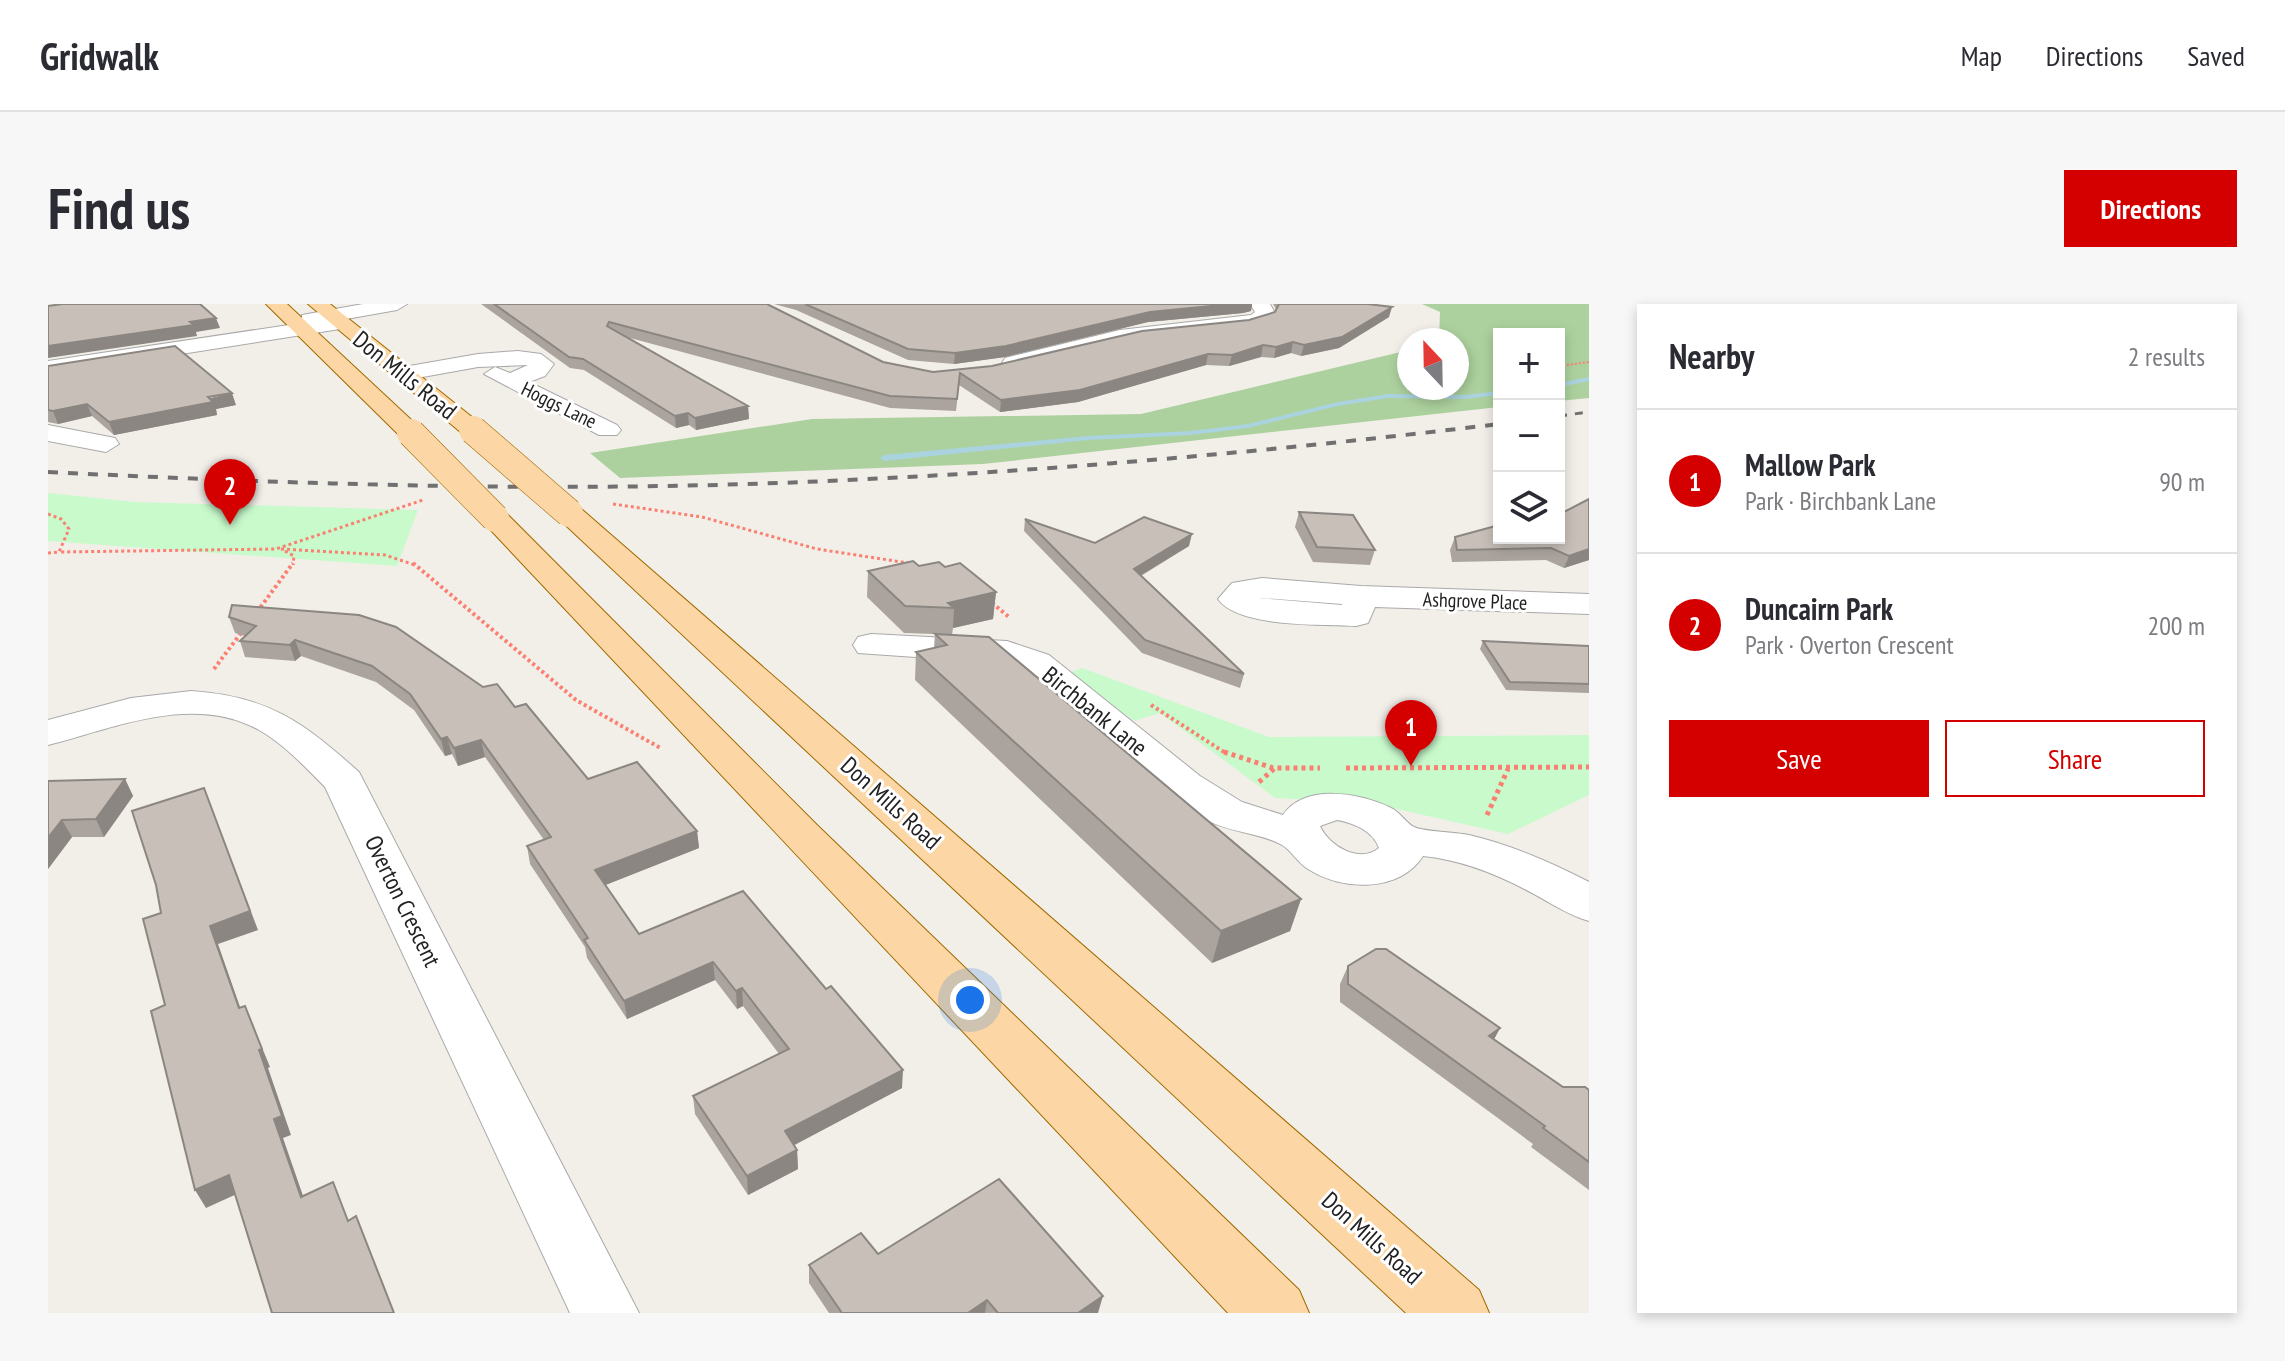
<!DOCTYPE html>
<html lang="en">
<head>
<meta charset="utf-8">
<style>
	:root { --surface:#fff; --page:#f7f7f7; --text:#2b2b33; --muted:#7c7c81; --line:#e1e1e2; --accent:#d40000 }
	body { margin:0; font-family:"PT Sans Narrow",sans-serif; background:var(--page); color:var(--text) }
	.controls { position:absolute; right:24px; top:24px; display:grid; overflow:hidden; border-radius:0px; box-shadow:0 4px 12px #0003 }
	.controls button { width:72px; height:72px; display:grid; place-items:center; padding:0; border:0; border-bottom:2px solid var(--line); background:var(--surface); color:var(--text); font:40px sans-serif }
	.compass { position:absolute; left:1349px; top:24px; width:72px; height:72px; border-radius:50%; background:var(--surface); box-shadow:0 4px 12px #0003; rotate:338deg }
	.you { position:absolute; left:922px; top:696px; width:28px; height:28px; margin:-20px; border:6px solid #fff; border-radius:50%; background:#1a73e8; box-shadow:0 0 0 12px #1a73e833 }
	.badge { display:grid; place-items:center; width:52px; height:52px; border-radius:50%; background:var(--accent); color:#fff; font-size:26px; font-weight:700 }
	.pin { position:absolute; translate:-50% -66px; filter:drop-shadow(0 2px 4px #0008) }
	.pin::after { content:''; position:absolute; top:42px; width:28px; height:24px; background:inherit; clip-path:polygon(0 0,100% 0,50% 100%) }
	.list { margin:0; padding:0; list-style:none }
	h2 { display:flex; justify-content:space-between; align-items:center; height:104px; margin:0; padding:0 32px; font-size:34px }
	h2 small { font-size:26px; font-weight:400; color:var(--muted) }
	.list li { display:grid; grid-template-columns:52px 1fr auto; gap:24px; align-items:center; box-sizing:border-box; height:144px; padding:0 32px; border-top:2px solid var(--line) }
	.list b { display:block; font-size:30px; white-space:nowrap }
	.list p { margin:0; font-size:26px; white-space:nowrap; color:var(--muted) }
	.list em { font-size:26px; font-style:normal; color:var(--muted) }
	.actions { display:flex; gap:16px; padding:24px 32px }
	.actions a { flex:1; padding:18px 0; border:2px solid var(--accent); border-radius:0px; text-align:center; font-size:28px; color:var(--accent) }
	.actions .main { background:var(--accent); color:#fff }
	.icon { flex:none; width:44px; height:44px; fill:none; stroke:currentColor; stroke-width:2; stroke-linecap:round; stroke-linejoin:round }
	.map { position:relative; flex:none; width:1541px; height:1009px; overflow:hidden; border-radius:0px }
	header { display:flex; align-items:center; gap:48px; box-sizing:border-box; height:112px; padding:0 40px; background:var(--surface); border-bottom:2px solid var(--line) }
	header strong { font-size:38px }
	nav { display:flex; gap:44px; margin-inline-start:auto; font-size:28px }
	.intro { display:flex; align-items:center; justify-content:space-between; box-sizing:border-box; height:192px; padding:0 48px }
	h1 { margin:0; font-size:56px }
	.button { padding:20px 36px; border-radius:0px; background:var(--accent); color:#fff; font-size:28px; font-weight:700 }
	main { display:flex; gap:48px; padding:0 48px }
	aside { flex:1; background:var(--surface); border-radius:0px; box-shadow:0 4px 12px #0003 }
	.map>svg:first-child { display:block }
	.forest { fill:#add19e }
	.park { fill:#c8facc }
	.lines { fill:none; stroke-linecap:round; stroke-linejoin:round }
	.stream { fill:#aad3df; fill-rule:evenodd }
	.minor-casing { stroke:#a9a9a9; stroke-width:2 }
	.major-casing { stroke:#a06b00; stroke-width:2 }
	.path-far3 { stroke:#fa8072; stroke-width:2; stroke-dasharray:2 2; stroke-linecap:butt }
	.path-far2 { stroke:#fa8072; stroke-width:3; stroke-dasharray:3 3; stroke-linecap:butt }
	.path-far1 { stroke:#fa8072; stroke-width:4; stroke-dasharray:3 3; stroke-linecap:butt }
	.path { stroke:#fa8072; stroke-width:5; stroke-dasharray:4 4; stroke-linecap:butt }
	.minor { fill:#fff; fill-rule:evenodd }
	.major { fill:#fcd6a4; fill-rule:evenodd }
	.rail-far1 { stroke:#707070; stroke-width:3; stroke-dasharray:8 8; stroke-linecap:butt }
	.rail { stroke:#707070; stroke-width:4; stroke-dasharray:10 10; stroke-linecap:butt }
	.major-bridge-casing { stroke:#a06b00; stroke-width:29; stroke-linecap:butt }
	.major-bridge { stroke:#fcd6a4; stroke-width:28 }
	.wall { fill:#aba49e }
	.shaded-wall { fill:#8b8681 }
	.building { fill:#c7bfb8; stroke:#8b8681; stroke-width:2 }
	.labels { text-anchor:middle; dominant-baseline:central; stroke-width:6; stroke-linejoin:round; paint-order:stroke }
	.far-street-label { font-size:20px; fill:#222; stroke:#fff }
	.street-label { font-size:24px; fill:#222; stroke:#fff }
</style>
</head>
<body>
<header>
<strong>Gridwalk</strong>
<nav><a>Map</a><a>Directions</a><a>Saved</a></nav>
</header>
<div class="intro"><h1>Find us</h1><a class="button">Directions</a></div>
<main>
<div class="map">
<svg width="1541" height="1009" viewBox="0 0 1541 1009">
	<rect width="100%" height="100%" fill="#f2efe9"/>
	<polygon class="forest" points="1374,0 1541,0 1541,94 1511,97 1511,30 1451,30 1451,103 935,160 572,174 542,149 764,115 1093,110 1361,46 1361,84 1409,84 1409,36 1391,36 1392,8"/>
	<g class="park">
		<polygon points="0,189 87,198 370,206 349,262 0,237"/>
		<polygon points="1034,364 1221,433 1541,431 1541,491 1460,530 1322,499 1227,494 1112,409 1086,417 1021,369"/>
	</g>
	<g class="lines">
		<g class="stream">
			<polygon points="1541,73 1541,77 1511,83 1511,79"/>
			<polygon points="1451,87 1451,91 1417,95 1340,94 1290,102 1200,124 1143,131 1040,136 836,157 832,154 836,151 1040,132 1143,127 1200,120 1290,98 1340,90 1417,91"/>
		</g>
		<defs>
			<g id="minor">
				<polygon points="315,0 359,0 349,6 298,15 302,19 292,25 0,71 0,57 254,19 254,11"/>
				<polygon points="1202,0 1222,0 1227,9 1209,22 1072,38 965,66 954,59 957,54 1072,26 1203,11 1207,8"/>
				<polygon points="470,47 493,50 506,60 497,72 481,78 569,121 573,126 569,131 551,131 436,70 447,63 462,69 480,61 430,63 358,76 347,69 350,64 430,50"/>
				<polygon points="0,121 67,134 71,140 58,148 0,137"/>
				<path d="M1214,274L1313,282L1541,290V310L1327,303L1320,319L1308,322C1274,320 1190,324 1170,295L1184,279ZM1211,294H1214L1294,300V301Z"/>
				<path d="M823,330L959,337L1001,351L1152,472L1194,498L1235,511C1257,479 1313,489 1343,504C1352,508 1359,520 1366,523C1378,528 1406,528 1421,531C1463,541 1503,558 1541,578V617C1520,611 1503,599 1484,589C1449,570 1414,556 1375,552C1351,589 1294,587 1260,565C1250,559 1243,546 1234,541C1211,528 1182,529 1159,516C1093,475 1035,417 975,367L954,359L810,349L805,341L810,333ZM1289,516C1306,519 1325,527 1331,544C1311,560 1281,542 1272,522Z"/>
				<path d="M143,387C220,392 255,418 311,468L591,1009H522L277,483C257,463 236,440 211,426C145,389 67,424 0,441V416L83,394Z"/>
			</g>
			<g id="major">
				<polygon points="218,0 239,0 372,124 376,129 372,134 354,134"/>
				<polygon points="260,0 282,0 434,121 438,126 434,131 416,131"/>
				<polygon points="521,200 531,203 1431,986 1441,1009 1358,1009 511,215 506,209 511,203"/>
				<polygon points="447,205 457,208 769,521 1251,986 1261,1009 1180,1009 437,220 432,214 437,208"/>
			</g>
		</defs>
		<use href="#minor" class="minor-casing"/>
		<use href="#major" class="major-casing"/>
		<polyline class="path-far3" points="1511,62 1541,58"/>
		<g class="path-far2">
			<polyline points="565,200 654,213 769,245 860,259"/>
			<polyline points="0,210 13,215 21,225 11,248 228,245 375,196"/>
			<polyline points="233,245 337,251 367,261"/>
			<polyline points="237,247 246,252 245,261"/>
			<polyline points="0,249 11,248"/>
		</g>
		<g class="path-far1">
			<polyline points="365,259 528,396 614,445"/>
			<polyline points="944,299 961,313"/>
			<polyline points="209,308 245,259"/>
			<polyline points="166,365 196,325"/>
			<polyline points="1103,401 1179,450"/>
		</g>
		<g class="path">
			<polyline points="1176,448 1225,464 1272,464"/>
			<polyline points="1298,464 1541,463"/>
			<polyline points="1211,478 1227,464"/>
			<polyline points="1439,511 1460,465"/>
		</g>
		<use href="#minor" class="minor"/>
		<use href="#major" class="major"/>
		<polyline class="rail-far1" points="1511,112 1541,108"/>
		<path class="rail" d="M0,168C243,180 487,188 730,179C972,170 1211,149 1451,120"/>
		<defs>
			<g id="major-bridge">
				<polyline points="425,126 521,209"/>
				<polyline points="363,129 447,214"/>
			</g>
		</defs>
		<use href="#major-bridge" class="major-bridge-casing"/>
		<use href="#major-bridge" class="major-bridge"/>
	</g>
	<g class="wall">
		<polygon points="433,0 719,0 835,58 885,68 944,62 1201,16 1227,8 1228,5 1225,0 1320,0 1341,13 1291,44 1253,52 1243,49 1226,54 1213,53 1181,62 1158,61 1030,98 952,108 911,81 908,107 842,104 582,34 700,102 701,115 648,126 641,121 628,124 536,66 522,64"/>
		<polygon points="726,0 1204,0 1203,7 1195,9 1100,18 957,53 906,60 860,56 748,6"/>
		<polygon points="0,62 188,101 168,105 169,111 66,131 44,112 10,120 0,118"/>
		<polygon points="1541,195 1541,256 1516,264 1498,256 1404,258 1402,246 1407,233 1516,208"/>
		<polygon points="1251,208 1327,246 1322,261 1265,258 1247,223"/>
		<polygon points="977,215 1047,239 1141,242 1093,272 1196,370 1192,384 1094,349 976,227"/>
		<polygon points="871,262 897,263 948,288 945,315 905,324 904,331 1253,595 1242,627 1164,659 867,376 868,348 886,344 887,330 856,329 819,293 820,267"/>
		<polygon points="181,313 435,383 467,403 540,475 649,527 651,544 557,581 591,630 695,587 854,784 746,841 749,846 750,865 700,891 647,810 645,792 731,750 695,702 689,705 667,676 579,715 539,654 537,643 482,560 479,542 496,536 437,453 410,462 404,450 397,452 366,406 328,378 253,352 247,357 197,353 192,337 197,332 187,329"/>
		<polygon points="1435,337 1541,342 1541,389 1458,386 1432,345"/>
		<polygon points="77,475 85,492 56,533 24,533 0,565 0,477"/>
		<polygon points="1300,662 1452,724 1446,735 1515,783 1541,786 1541,886 1483,843 1485,840 1292,698 1292,680"/>
		<polygon points="830,950 1050,1009 781,1009 761,979 761,961"/>
	</g>
	<g class="shaded-wall">
		<polygon points="1184,0 1204,0 1203,7 1195,9 1100,18 957,53 906,60 907,49 1102,8"/>
		<polygon points="1344,3 1341,13 1291,44 1253,52 1256,41"/>
		<polygon points="168,14 172,24 148,28 149,32 0,54 0,42"/>
		<polygon points="1245,38 1243,49 1226,54 1228,43"/>
		<polygon points="1215,41 1213,53 1181,62 1184,51"/>
		<polygon points="1160,50 1158,61 1030,98 952,108 953,96"/>
		<polygon points="184,89 188,101 168,105 169,111 66,131 61,118"/>
		<polygon points="39,100 44,112 10,120 5,107"/>
		<polygon points="700,102 701,115 648,126 647,114"/>
		<polygon points="640,109 641,121 628,124 627,112"/>
		<polygon points="1144,230 1141,242 1083,277 1086,265"/>
		<polygon points="1541,245 1541,256 1516,264 1521,252"/>
		<polygon points="948,288 945,315 905,324 906,304 900,299"/>
		<polygon points="247,336 253,352 247,357 242,341"/>
		<polygon points="399,433 404,450 397,452 393,435"/>
		<polygon points="433,436 437,453 410,462 406,444"/>
		<polygon points="77,475 85,492 56,533 48,515"/>
		<polygon points="156,484 210,626 170,640 199,723 191,704 162,622"/>
		<polygon points="14,516 24,533 0,565 0,534"/>
		<polygon points="649,527 651,544 550,584 547,566"/>
		<polygon points="1253,595 1242,627 1164,659 1173,627"/>
		<polygon points="665,658 667,676 579,715 576,697"/>
		<polygon points="694,684 695,702 689,705 688,687"/>
		<polygon points="197,702 222,763 220,764 243,831 235,834 262,912 253,893 226,815 211,746"/>
		<polygon points="1452,724 1442,743 1441,732"/>
		<polygon points="855,766 854,784 737,846 737,827"/>
		<polygon points="749,846 750,865 700,891 699,872"/>
		<polygon points="181,871 191,889 158,904 147,886"/>
		<polygon points="1055,992 1050,1009 1030,1009"/>
		<polygon points="939,996 937,1009 920,1009"/>
	</g>
	<g class="building">
		<polygon points="14,0 152,0 168,14 142,18 146,21 0,42 0,2"/>
		<polygon points="446,0 719,0 835,58 885,68 944,62 1094,27 1201,16 1227,8 1231,0 1320,0 1344,3 1294,33 1256,41 1245,38 1228,43 1215,41 1184,51 1160,50 1032,86 953,96 912,69 909,95 842,92 561,18 559,22 700,102 647,114 640,109 627,112 535,55 521,53"/>
		<polygon points="757,0 1184,0 1102,8 958,42 907,49 860,45"/>
		<polygon points="127,42 184,89 160,93 165,98 61,118 39,100 5,107 0,106 0,62"/>
		<polygon points="1541,195 1541,245 1521,252 1503,244 1409,246 1407,233 1451,221 1451,234 1511,234 1511,206 1516,208"/>
		<polygon points="1251,208 1305,211 1327,246 1269,243"/>
		<polygon points="1096,213 1144,230 1086,265 1196,370 1097,336 977,215 1047,239"/>
		<polygon points="865,257 871,262 891,258 897,263 912,259 948,288 900,299 906,304 857,302 820,267"/>
		<polygon points="184,301 311,311 348,323 435,383 449,380 467,403 478,400 540,475 589,458 649,527 547,566 591,630 695,587 778,685 783,682 855,766 737,827 749,846 699,872 645,792 741,745 694,684 688,687 665,658 576,697 536,636 540,634 479,542 503,533 433,436 406,444 399,433 393,435 362,390 324,362 247,336 242,341 192,337 208,322 181,313"/>
		<polygon points="887,330 941,333 1253,595 1173,627 868,348 899,341"/>
		<polygon points="1435,337 1541,342 1541,380 1462,378"/>
		<polygon points="77,475 48,515 14,516 0,534 0,477"/>
		<polygon points="156,484 202,607 162,622 191,704 197,702 214,745 211,746 234,812 226,815 253,893 285,878 300,917 308,912 346,1009 224,1009 181,871 147,886 103,707 117,701 95,615 113,609 108,581 84,507"/>
		<polygon points="1328,645 1338,645 1452,724 1441,732 1515,783 1537,783 1541,786 1541,858 1495,824 1497,822 1300,680 1300,662"/>
		<polygon points="951,875 1055,992 1030,1009 950,1009 939,996 920,1009 794,1009 761,961 813,929 830,950"/>
	</g>
	<g class="labels">
		<g class="far-street-label">
			<text transform="translate(511 101) rotate(26)">Hoggs Lane</text>
			<text transform="translate(1427 297) rotate(2)">Ashgrove Place</text>
		</g>
		<g class="street-label">
			<text transform="translate(357 71) rotate(39)">Don Mills Road</text>
			<text transform="translate(1047 407) rotate(39)">Birchbank Lane</text>
			<text transform="translate(843 499) rotate(42)">Don Mills Road</text>
			<text transform="translate(355 597) rotate(64)">Overton Crescent</text>
			<text transform="translate(1324 934) rotate(42)">Don Mills Road</text>
		</g>
	</g>
</svg>
<div class="controls">
<button>+</button>
<button>−</button>
<button><svg class="icon" aria-label="layers" viewBox="0 0 24 24"><path d="M12 4l9 5-9 5-9-5zM3 14l9 5 9-5"/></svg></button>
</div>
<svg class="compass" viewBox="-18 -18 36 36"><path d="M0-13l5 13h-10z" fill="#e53935"/><path d="M0 13l5-13h-10z" fill="#7c7c81"/></svg>
<div class="you"></div>
<div class="pin badge" style="left:1363px;top:462px">1</div>
<div class="pin badge" style="left:182px;top:221px">2</div>
</div>
<aside>
<h2>Nearby<small>2 results</small></h2>
<ul class="list">
<li><span class="badge">1</span><div><b>Mallow Park</b><p>Park · Birchbank Lane</p></div><em>90 m</em></li>
<li><span class="badge">2</span><div><b>Duncairn Park</b><p>Park · Overton Crescent</p></div><em>200 m</em></li>
</ul>
<div class="actions"><a class="main">Save</a><a>Share</a></div>
</aside>
</main>
</body>
</html>
